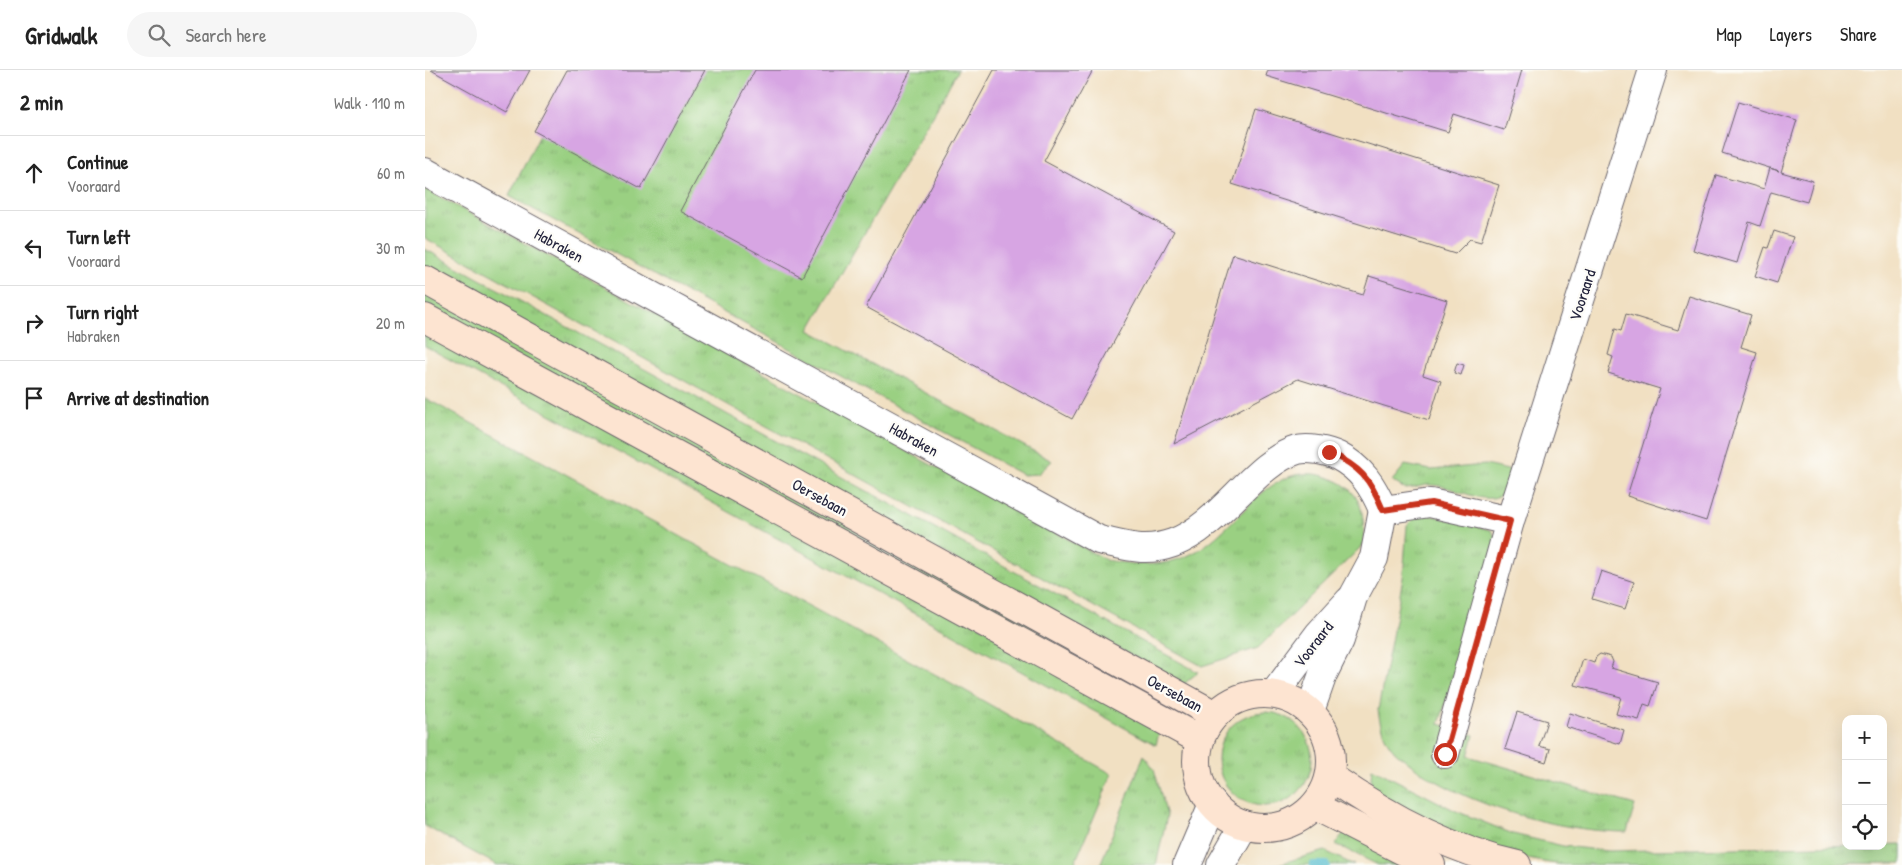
<!DOCTYPE html>
<html lang="en">
<head>
<meta charset="utf-8">
<style>
	:root { --surface:#fff; --page:#f6f6f6; --text:#222; --muted:#767676; --line:#e0e0e0 }
	body { margin:0; font-family:"Patrick Hand",sans-serif; background:var(--page); color:var(--text) }
	.controls { position:absolute; right:15px; bottom:15px; display:grid; overflow:hidden; border-radius:10px; box-shadow:0 5px 20px #0002 }
	.controls button { width:45px; height:45px; display:grid; place-items:center; padding:0; border:0; border-bottom:1px solid var(--line); background:var(--surface); color:var(--text); font:25px sans-serif }
	.stop { position:absolute; width:15px; height:15px; margin:-11px; border:4px solid #c8321e; border-radius:50%; background:#fff }
	.stop.end { background:#c8321e; border-color:#fff; box-shadow:0 1px 5px #0008 }
	.list { margin:0; padding:0; list-style:none }
	h2 { display:flex; justify-content:space-between; align-items:center; height:65px; margin:0; padding:0 20px; font-size:21px }
	h2 small { font-size:16px; font-weight:400; color:var(--muted) }
	.list li { display:grid; grid-template-columns:32px 1fr auto; gap:15px; align-items:center; box-sizing:border-box; height:75px; padding:0 20px; border-top:1px solid var(--line) }
	.list b { display:block; font-size:19px; white-space:nowrap }
	.list p { margin:0; font-size:16px; white-space:nowrap; color:var(--muted) }
	.list em { font-size:16px; font-style:normal; color:var(--muted) }
	.icon { flex:none; width:28px; height:28px; fill:none; stroke:currentColor; stroke-width:2; stroke-linecap:round; stroke-linejoin:round }
	.map { position:relative; flex:none; width:1477px; height:795px; overflow:hidden }
	header { display:flex; align-items:center; gap:30px; box-sizing:border-box; height:70px; padding:0 25px; background:var(--surface); border-bottom:1px solid var(--line) }
	header strong { font-size:24px }
	nav { display:flex; gap:28px; margin-inline-start:auto; font-size:18px }
	.search { width:350px; height:45px; background:var(--page); display:flex; align-items:center; gap:12px; box-sizing:border-box; padding:0 18px; border-radius:28px; color:var(--muted); font-size:19px }
	main { display:flex }
	aside { flex:1; background:var(--surface) }
	.map>svg:first-child { display:block }
	.grass { fill:url(#grass-tufts); stroke:#5e795e }
	.lines { fill:none; stroke-linecap:round; stroke-linejoin:round }
	.stream { stroke:#51bbcd; stroke-width:8 }
	.building { fill:#d7a5e3 }
	.street-casing { stroke:#6a646a; stroke-width:30 }
	.secondary-casing { stroke:#6a646a; stroke-width:30 }
	.street { stroke:#fff; stroke-width:28 }
	.secondary { stroke:#fde4d1; stroke-width:28 }
	.route { stroke:#c8321e; stroke-width:6 }
	.labels { text-anchor:middle; dominant-baseline:central; stroke-width:4.5; stroke-linejoin:round; paint-order:stroke }
	.street-label { font-size:16px; fill:#22223b; stroke:#fdfcf7 }
</style>
</head>
<body>
<header>
<strong>Gridwalk</strong>
<div class="search"><svg class="icon" aria-label="search" viewBox="0 0 24 24"><circle cx="10" cy="10" r="6"/><path d="M15 15l6 6"/></svg>Search here</div>
<nav><a>Map</a><a>Layers</a><a>Share</a></nav>
</header>
<main>
<aside>
<h2>2 min<small>Walk · 110 m</small></h2>
<ul class="list">
<li><svg class="icon" aria-label="ahead" viewBox="0 0 24 24"><path d="M12 20V5M6 11l6-6 6 6"/></svg><div><b>Continue</b><p>Vooraard</p></div><em>60 m</em></li>
<li><svg class="icon" aria-label="left" viewBox="0 0 24 24"><path d="M17 20v-9H6M10 6l-5 5 5 5"/></svg><div><b>Turn left</b><p>Vooraard</p></div><em>30 m</em></li>
<li><svg class="icon" aria-label="right" viewBox="0 0 24 24"><path d="M7 20v-9h11M14 6l5 5-5 5"/></svg><div><b>Turn right</b><p>Habraken</p></div><em>20 m</em></li>
<li><svg class="icon" aria-label="arrive" viewBox="0 0 24 24"><path d="M6 21V4h12l-3 4 3 4H6"/></svg><div><b>Arrive at destination</b></div></li>
</ul>
</aside>
<div class="map">
<svg width="1477" height="795" viewBox="0 0 1477 795">
	<defs>
		<pattern id="grass-tufts" width="24" height="20" patternUnits="userSpaceOnUse" patternTransform="scale(1.25)"><rect width="24" height="20" fill="#9ad082"/><path d="M3 7l-1-3M5 7V3M7 7l1-3M15 17l-1-3M17 17v-4M19 17l1-3" fill="none" stroke="#84b271"/></pattern>
	</defs>
	<rect width="100%" height="100%" fill="#fdfcf7"/>
	<filter id="ink" filterUnits="userSpaceOnUse"><feTurbulence type="fractalNoise" baseFrequency=".02" numOctaves="2"/><feDisplacementMap in="SourceGraphic" scale="10" xChannelSelector="R" yChannelSelector="G"/><feConvolveMatrix kernelMatrix="1 2 1 2 8 2 1 2 1" color-interpolation-filters="sRGB"/></filter>
	<filter id="wash" filterUnits="userSpaceOnUse"><feTurbulence type="fractalNoise" baseFrequency=".0096" numOctaves="4" result="noise"/><feDisplacementMap in="SourceGraphic" scale="20" xChannelSelector="R" yChannelSelector="G"/><feGaussianBlur stdDeviation="1.12" result="paint"/><feColorMatrix in="noise" values="0 0 0 0 0 0 0 0 0 0 0 0 0 0 0 0 0 1.4 0 .05"/><feComposite in="paint" operator="in"/></filter>
	<g filter="url(#wash)">
		<rect width="100%" height="100%" fill="#f1e0c2"/>
		<g class="grass">
			<polygon points="147,0 533,0 384,260 627,391 613,404 598,405 84,126"/>
			<path d="M0,119L681,490C711,495 733,498 762,486C817,462 845,377 914,412C939,425 939,449 939,474L833,578L777,596L0,168Z"/>
			<polygon points="0,179 773,602 759,614 0,201"/>
			<polygon points="0,217 748,630 742,640 0,240"/>
			<polygon points="0,254 736,654 731,675 0,276"/>
			<polygon points="0,328 539,620 687,704 649,795 72,795 0,756"/>
			<path d="M980,395L1006,400L1060,395L1092,402C1074,451 1041,417 1007,415C999,414 989,419 980,419L967,411Z"/>
			<path d="M1004,445L1066,460L1072,469L1014,654L1049,665L1043,686L1210,735L1202,762C1134,762 1038,735 984,693C979,688 971,684 967,678C958,667 955,653 953,640L978,508L982,455L990,447Z"/>
			<circle cx="840" cy="689" r="47"/>
			<polygon points="719,685 729,699 742,746 731,795 675,795"/>
			<path d="M947,698L1031,741L1088,764L1138,776L1183,781L1477,774V793L1138,795C1093,789 1045,776 1005,755C984,745 965,732 945,720Z"/>
			<polygon points="922,759 998,795 953,795 910,774"/>
			<polygon points="900,781 929,795 850,795"/>
		</g>
		<g class="lines">
			<polyline class="stream" points="888,795 901,795"/>
		</g>
		<g id="blocks">
			<g class="building">
				<polygon points="6,0 105,0 82,42"/>
				<polygon points="142,0 280,0 216,119 109,61"/>
				<polygon points="330,0 486,0 377,207 255,141"/>
				<polygon points="569,0 668,0 619,91 749,161 647,349 441,237"/>
				<polygon points="843,0 1097,0 1079,60 1029,44 1023,62 841,6"/>
				<polygon points="1313,32 1372,50 1356,102 1388,111 1382,132 1346,122 1335,156 1324,152 1312,193 1268,180 1291,105 1339,119 1345,98 1354,101 1297,83"/>
				<polygon points="831,39 1074,115 1056,172 1045,169 1030,184 807,114"/>
				<polygon points="1349,161 1368,167 1352,213 1330,206 1340,177 1343,178"/>
				<polygon points="808,184 938,225 944,206 1022,230 998,305 1016,311 1004,350 873,309 749,374"/>
				<polygon points="1264,226 1326,245 1316,277 1332,282 1281,451 1202,426 1235,319 1183,303 1188,287 1183,285 1190,259 1196,261 1201,244 1253,260"/>
				<polygon points="1032,293 1039,295 1036,305 1029,303"/>
				<polygon points="1176,501 1209,512 1200,539 1167,529"/>
				<polygon points="1175,584 1186,587 1188,592 1186,598 1233,612 1225,636 1219,634 1214,650 1191,644 1196,627 1150,615 1158,589 1169,593 1171,587"/>
				<polygon points="1092,642 1122,651 1114,676 1125,679 1121,692 1080,679"/>
				<polygon points="1145,643 1199,660 1195,674 1141,657"/>
			</g>
		</g>
	</g>
	<g filter="url(#ink)">
		<use href="#blocks" fill-opacity="0" stroke="#6a646a" stroke-width="1"/>
		<g class="lines">
			<defs>
				<g id="street">
					<path d="M0,102L674,470C702,476 720,483 748,473C797,455 828,393 872,380C883,377 903,381 913,386C936,398 948,416 958,440"/>
					<polyline points="958,440 1005,433 1085,451"/>
					<polyline points="849,624 894,564 924,531"/>
					<polyline points="885,641 898,604 915,570 928,527 949,488 958,440"/>
					<polyline points="1020,684 1085,451 1228,0"/>
					<polyline points="762,795 788,734"/>
					<polyline points="796,795 819,755"/>
				</g>
				<g id="secondary">
					<polyline points="0,210 790,645"/>
					<polyline points="0,248 775,670"/>
					<circle cx="839" cy="691" r="67"/>
					<path d="M906,707C962,746 1025,780 1092,795"/>
					<polyline points="890,736 1006,795"/>
				</g>
			</defs>
			<use href="#street" class="street-casing"/>
			<use href="#secondary" class="secondary-casing"/>
			<use href="#street" class="street"/>
			<use href="#secondary" class="secondary"/>
		</g>
	</g>
	<g class="lines" filter="url(#ink)">
		<path class="route" d="M904,382C935,397 945,408 958,440L1006,433L1085,451L1020,684"/>
	</g>
	<g class="labels">
		<g class="street-label">
			<text transform="translate(134 175) rotate(29)">Habraken</text>
			<text transform="translate(1157 225) rotate(-72)">Vooraard</text>
			<text transform="translate(489 369) rotate(29)">Habraken</text>
			<text transform="translate(395 427) rotate(29)">Oersebaan</text>
			<text transform="translate(888 574) rotate(-52)">Vooraard</text>
			<text transform="translate(750 623) rotate(29)">Oersebaan</text>
		</g>
	</g>
</svg>
<div class="controls">
<button>+</button>
<button>−</button>
<button><svg class="icon" aria-label="locate" viewBox="0 0 24 24"><circle cx="12" cy="12" r="6"/><path d="M12 2v4M12 18v4M2 12h4M18 12h4"/></svg></button>
</div>
<div class="stop" style="left:1020px;top:684px"></div>
<div class="stop end" style="left:904px;top:382px"></div>
</div>
</main>
</body>
</html>
